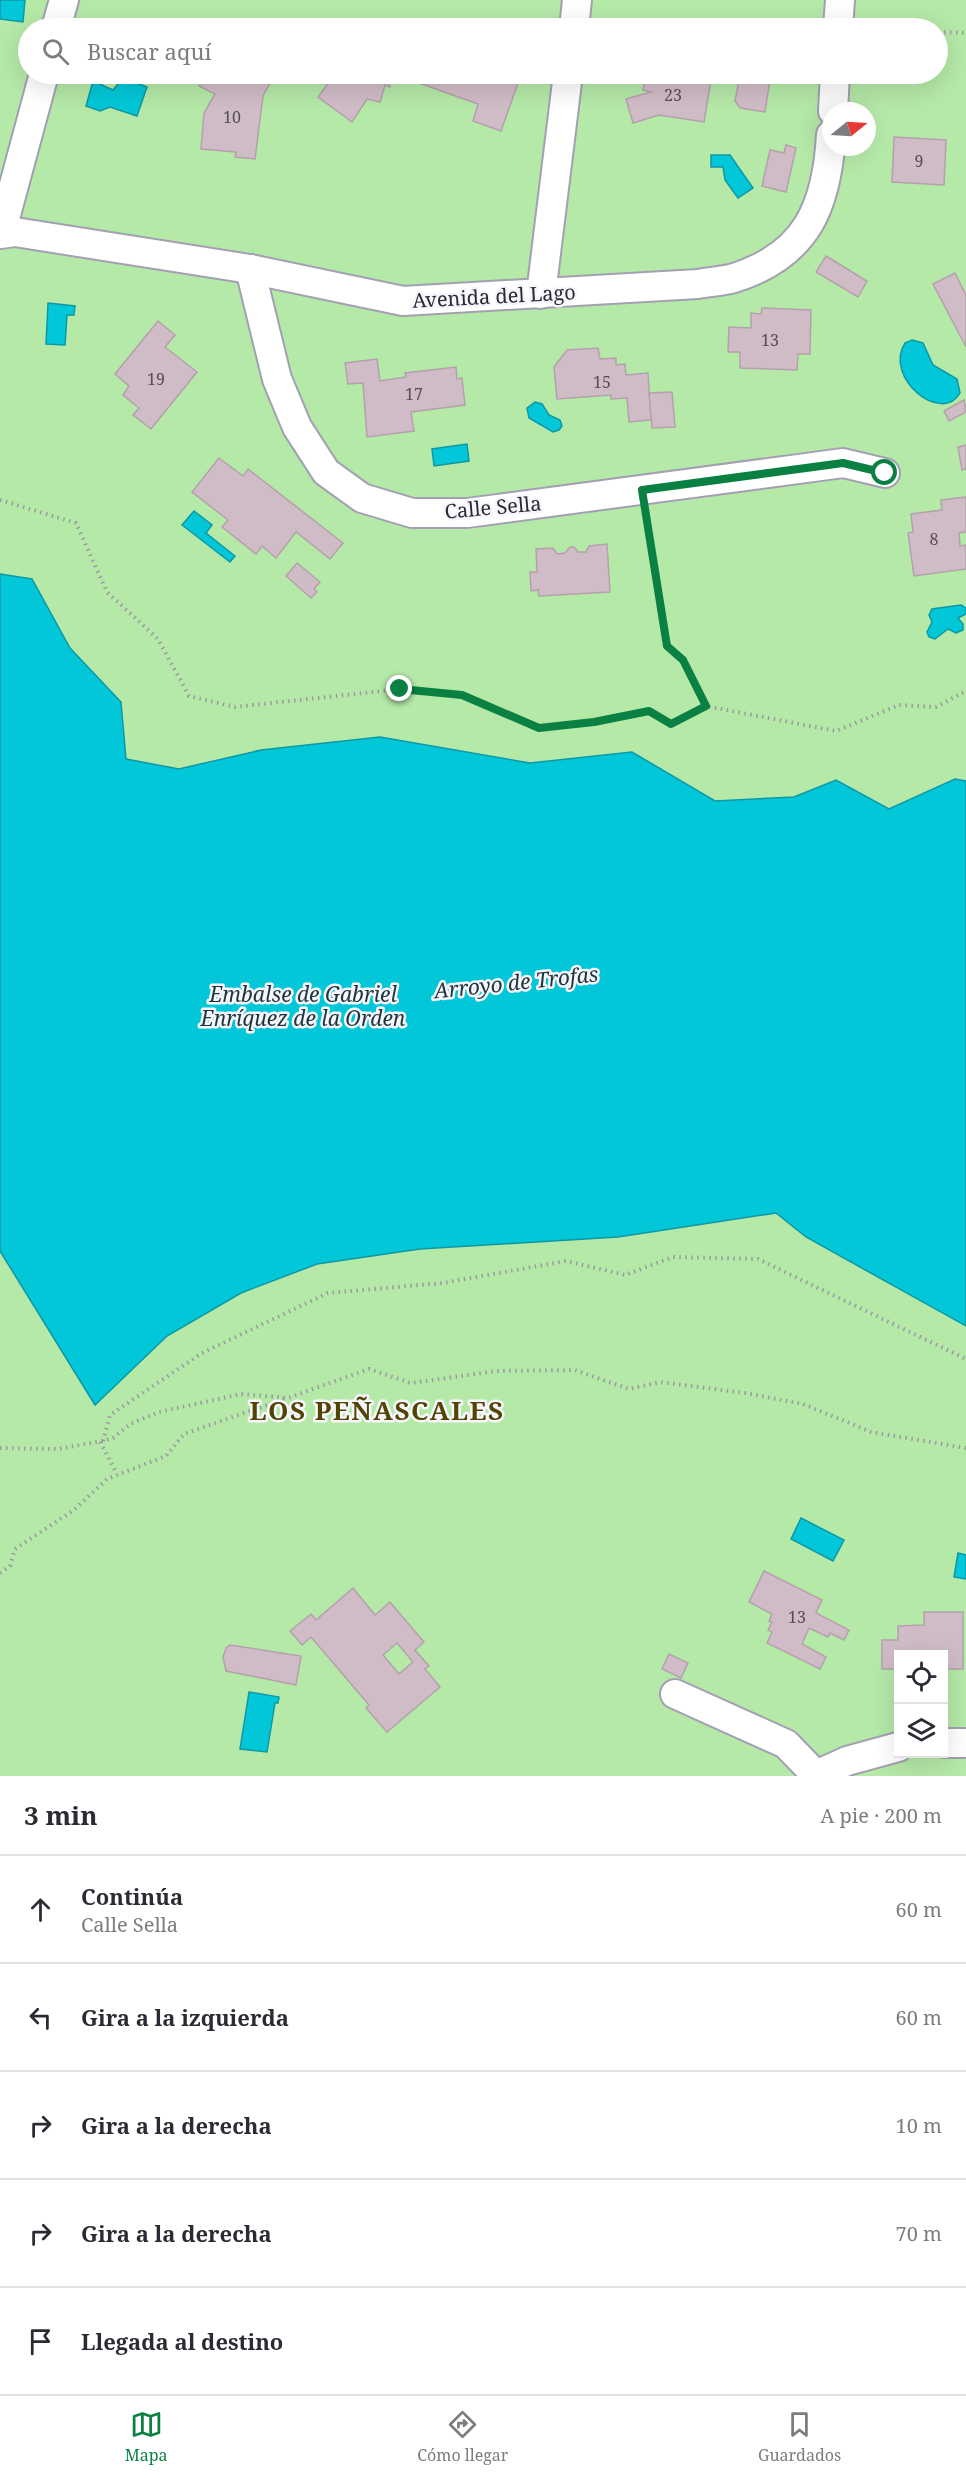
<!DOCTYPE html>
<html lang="es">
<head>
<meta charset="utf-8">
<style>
	:root { --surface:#fff; --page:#f7f7f7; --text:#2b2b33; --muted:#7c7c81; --line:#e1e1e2; --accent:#0b8043 }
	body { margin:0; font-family:"Noto Serif",serif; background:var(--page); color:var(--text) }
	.controls { position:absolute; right:18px; bottom:18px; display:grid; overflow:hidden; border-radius:0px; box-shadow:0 6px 24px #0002 }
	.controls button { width:54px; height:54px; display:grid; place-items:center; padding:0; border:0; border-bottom:2px solid var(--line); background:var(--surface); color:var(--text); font:30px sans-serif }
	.compass { position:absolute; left:822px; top:102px; width:54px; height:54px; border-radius:50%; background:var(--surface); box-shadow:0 6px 24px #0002; rotate:72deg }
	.stop { position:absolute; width:18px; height:18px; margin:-14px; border:4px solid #0b8043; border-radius:50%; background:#fff }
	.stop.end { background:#0b8043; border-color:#fff; box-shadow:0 2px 6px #0008 }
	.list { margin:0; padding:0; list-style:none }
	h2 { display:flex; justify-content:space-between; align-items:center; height:78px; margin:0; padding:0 24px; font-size:26px }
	h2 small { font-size:20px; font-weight:400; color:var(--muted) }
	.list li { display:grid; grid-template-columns:39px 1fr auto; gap:18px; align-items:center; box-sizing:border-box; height:108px; padding:0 24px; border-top:2px solid var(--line) }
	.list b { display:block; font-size:22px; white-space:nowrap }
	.list p { margin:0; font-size:20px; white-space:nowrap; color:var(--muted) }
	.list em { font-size:20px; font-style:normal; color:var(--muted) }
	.icon { flex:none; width:33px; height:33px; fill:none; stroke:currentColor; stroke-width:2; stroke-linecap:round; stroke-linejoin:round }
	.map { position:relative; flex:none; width:966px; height:1776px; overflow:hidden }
	.search { position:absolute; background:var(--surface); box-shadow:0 6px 24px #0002; left:18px; right:18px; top:18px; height:66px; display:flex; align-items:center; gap:15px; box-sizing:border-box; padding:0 21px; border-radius:33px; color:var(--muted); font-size:22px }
	.sheet { height:618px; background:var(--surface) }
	nav { display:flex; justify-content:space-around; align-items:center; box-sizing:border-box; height:84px; border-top:2px solid var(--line); background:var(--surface); font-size:16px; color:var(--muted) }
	nav a { display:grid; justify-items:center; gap:3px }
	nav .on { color:var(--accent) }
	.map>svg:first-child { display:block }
	.green { fill:#b5e9a8; fill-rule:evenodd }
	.water { fill:#02c7d8; stroke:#0e98a6; stroke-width:1.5 }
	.building { fill:#d0bcc7; stroke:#b4a1ab; stroke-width:1.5; fill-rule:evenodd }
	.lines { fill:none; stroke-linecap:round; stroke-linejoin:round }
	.street-casing { stroke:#a3a0b2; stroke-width:32 }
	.path { stroke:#9b9aa1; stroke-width:4; stroke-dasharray:1.5 4.5; stroke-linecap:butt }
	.street { stroke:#fff; stroke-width:28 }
	.route { stroke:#0b8043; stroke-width:8 }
	.labels { text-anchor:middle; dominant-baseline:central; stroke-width:5; stroke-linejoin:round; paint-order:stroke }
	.number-label { font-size:16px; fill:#544e56 }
	.street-label { font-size:20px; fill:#2b2a31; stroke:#f7f5fd }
	.water-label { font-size:21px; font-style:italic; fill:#1c3639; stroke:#f7f5fd }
	.district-label { font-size:26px; font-weight:bold; letter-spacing:1.5px; fill:#524501; stroke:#f7f5fd }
</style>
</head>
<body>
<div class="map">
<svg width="966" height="1776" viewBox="0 0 966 1776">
	<rect width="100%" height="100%" fill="#f7f5fd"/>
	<path class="green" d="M0,0H966V1776H0ZM28,28H938V74H28ZM831,111H867V147H831ZM898,1654H944V1754H898Z"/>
	<g class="water">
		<polygon points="0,0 25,0 23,22 0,19"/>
		<polygon points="123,78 147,87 137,116 110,107 100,111 86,106 93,81 113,90"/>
		<polygon points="711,155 730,155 753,188 738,198 725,180 723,167 711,167"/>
		<polygon points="48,303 75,306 74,315 67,315 65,345 46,344"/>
		<path d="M912,340L923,343L933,365L957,379L960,393C942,425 883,378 905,343Z"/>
		<polygon points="535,402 542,404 549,415 560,420 562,426 559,430 553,432 529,418 527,408"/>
		<polygon points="467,444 469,461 434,466 432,449"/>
		<polygon points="194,511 212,525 206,533 235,556 230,562 182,525"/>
		<polygon points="0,574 32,579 70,648 121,702 126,759 179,769 261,750 380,737 530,763 632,752 715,801 794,797 836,780 889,809 955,779 966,781 966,1326 806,1237 776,1213 618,1237 420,1249 317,1264 241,1293 167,1336 95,1405 0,1251"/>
		<polygon points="961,605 966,608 966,614 958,618 963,624 963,630 956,633 948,629 935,639 929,637 927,632 932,622 929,615 932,609"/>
		<polygon points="801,1518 844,1540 833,1561 791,1539"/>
		<polygon points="958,1553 966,1555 966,1579 954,1577"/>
		<polygon points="249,1692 279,1697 278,1703 275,1703 267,1752 240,1749"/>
	</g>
	<g class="building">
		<polygon points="366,22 387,28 363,28"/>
		<polygon points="206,74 275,74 263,96 255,159 235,157 236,152 201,149 204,113 215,94 199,86"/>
		<polygon points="335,74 388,74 390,87 385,85 380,102 367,99 352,122 318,97"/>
		<polygon points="394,74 500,74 499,76 518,83 501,131 473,121 478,104"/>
		<polygon points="654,74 712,74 704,122 659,115 633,123 626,99 651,92 643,90 645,79 653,80"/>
		<polygon points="740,74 771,74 765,112 740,108 735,101"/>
		<polygon points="894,137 946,140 944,185 892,182"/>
		<polygon points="786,145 796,148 786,192 762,186 770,150 784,153"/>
		<polygon points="826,256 867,281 858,297 816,272"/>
		<polygon points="955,273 966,295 966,347 933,284"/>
		<polygon points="762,308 811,310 810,354 798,354 797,370 740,368 740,352 728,352 729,327 751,328 751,313 761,314"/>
		<polygon points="158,321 175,335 165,347 197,372 151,429 133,415 139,408 123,395 129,386 115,374"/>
		<polygon points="598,348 600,359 616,358 616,365 625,364 626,375 648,373 651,420 629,422 627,398 611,399 611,395 557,399 554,367 567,350"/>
		<polygon points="377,359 380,381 406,377 405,373 456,367 457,379 462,378 465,405 411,412 414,431 367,437 363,383 348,384 345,363"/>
		<polygon points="672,392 675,427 652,428 649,393"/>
		<polygon points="964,400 966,412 949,421 944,411"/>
		<polygon points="966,445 966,469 962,470 958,447"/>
		<polygon points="219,458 243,476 248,469 343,543 330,559 296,532 276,558 262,546 256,554 222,527 228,520 192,492"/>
		<polygon points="966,497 966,532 959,533 960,546 966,545 966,569 914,576 908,533 913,532 911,514 942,510 941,500"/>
		<polygon points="607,544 610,592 539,596 538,590 531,591 530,572 537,572 536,549 553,548 557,554 565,553 570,547 574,547 578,552 586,552 589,546"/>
		<polygon points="297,563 320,582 314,589 317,592 311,598 286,576"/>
		<polygon points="764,1571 822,1600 816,1613 849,1630 844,1640 830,1633 828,1637 809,1628 802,1644 826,1657 820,1669 767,1643 772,1632 768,1630 772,1622 769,1621 772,1614 749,1602"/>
		<path d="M353,1588L375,1615L390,1602L424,1642L415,1650L429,1666L425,1669L440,1687L387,1732L366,1708L369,1705L311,1637L302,1645L290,1631L311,1614L316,1620ZM397,1643L413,1662L399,1674L383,1655Z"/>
		<polygon points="924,1612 963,1612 963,1669 944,1669 944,1654 898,1654 898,1669 882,1669 882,1640 898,1640 898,1626 924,1625"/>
		<polygon points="230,1645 301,1656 296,1685 226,1671 223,1657 226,1648"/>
		<polygon points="669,1654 688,1663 681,1678 662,1669"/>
	</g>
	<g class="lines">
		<defs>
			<g id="street">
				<polyline points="56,28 64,0"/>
				<polyline points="574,28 577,0"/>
				<polyline points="838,28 840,0"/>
				<polyline points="833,111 835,74"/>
				<polyline points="1,233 44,74"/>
				<path d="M0,234L15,232L250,269L403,301L698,284C710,282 723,281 734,278C807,255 827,206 831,135"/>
				<polyline points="250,269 277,379 297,427 326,472 362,498 412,513 467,513 843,463 885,473"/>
				<polyline points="541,294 568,74"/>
				<polyline points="675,1694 786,1744 816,1775"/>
				<polyline points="944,1743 966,1743"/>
				<polyline points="814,1776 847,1761 898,1747"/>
			</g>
		</defs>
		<use href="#street" class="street-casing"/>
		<g class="path">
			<polyline points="938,32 966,33"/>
			<polyline points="0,500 76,523 107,592 158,639 189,696 235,707 400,689 462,695 539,728 595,722 649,711 671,724 706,706 836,731 899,705 936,707 966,691"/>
			<polyline points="647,517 667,646 683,660 706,705"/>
			<polyline points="103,1441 110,1415 202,1353 328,1293 443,1283 566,1261 625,1275 673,1257 758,1259 966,1359"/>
			<polyline points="100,1442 117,1474"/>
			<polyline points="0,1448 57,1449 103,1441 113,1438 130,1424 159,1412 241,1394 288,1398 369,1369 411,1383 497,1371 575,1370 629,1389 660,1382 745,1393 803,1404 871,1432 966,1448"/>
			<polyline points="0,1573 10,1566 15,1549 74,1510 107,1479 166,1456 184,1434 287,1398"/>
		</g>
		<use href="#street" class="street"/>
	</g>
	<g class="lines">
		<polyline class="route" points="400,689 462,695 539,728 594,722 649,711 671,724 706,706 683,660 667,646 642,490 843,463 885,473"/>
	</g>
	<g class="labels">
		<g class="number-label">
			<text x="673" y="95">23</text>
			<text x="232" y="117">10</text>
			<text x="919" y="161">9</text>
			<text x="770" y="340">13</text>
			<text x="156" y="379">19</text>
			<text x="602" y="382">15</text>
			<text x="414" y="394">17</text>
			<text x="934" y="539">8</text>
			<text x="797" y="1617">13</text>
		</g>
		<g class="street-label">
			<text transform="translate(494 296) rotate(-3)">Avenida del Lago</text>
			<text transform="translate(493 507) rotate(-5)">Calle Sella</text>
		</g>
		<g class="water-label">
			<text transform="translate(516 982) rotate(-6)">Arroyo de Trofas</text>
			<text x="303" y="994">Embalse de Gabriel<tspan x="303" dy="24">Enríquez de la Orden</tspan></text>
		</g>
		<g class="district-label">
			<text x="377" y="1410">LOS PEÑASCALES</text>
		</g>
	</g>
</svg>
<div class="controls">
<button><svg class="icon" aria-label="locate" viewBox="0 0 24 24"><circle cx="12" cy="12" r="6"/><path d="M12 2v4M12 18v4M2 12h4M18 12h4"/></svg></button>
<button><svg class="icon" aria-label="layers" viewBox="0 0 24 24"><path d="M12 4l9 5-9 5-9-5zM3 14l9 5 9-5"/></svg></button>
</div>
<svg class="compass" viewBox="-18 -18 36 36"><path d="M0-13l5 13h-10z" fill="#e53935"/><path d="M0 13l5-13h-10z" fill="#7c7c81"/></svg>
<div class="stop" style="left:885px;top:473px"></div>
<div class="stop end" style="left:400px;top:689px"></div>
<div class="search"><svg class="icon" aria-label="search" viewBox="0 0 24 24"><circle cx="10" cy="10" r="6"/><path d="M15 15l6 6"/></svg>Buscar aquí</div>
</div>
<section class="sheet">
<h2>3 min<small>A pie · 200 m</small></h2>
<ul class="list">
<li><svg class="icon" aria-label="ahead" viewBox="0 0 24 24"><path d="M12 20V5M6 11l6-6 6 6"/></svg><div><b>Continúa</b><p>Calle Sella</p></div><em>60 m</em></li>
<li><svg class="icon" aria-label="left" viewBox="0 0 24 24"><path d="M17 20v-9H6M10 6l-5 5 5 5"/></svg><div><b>Gira a la izquierda</b></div><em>60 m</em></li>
<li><svg class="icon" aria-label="right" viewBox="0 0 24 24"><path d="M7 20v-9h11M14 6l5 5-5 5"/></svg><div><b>Gira a la derecha</b></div><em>10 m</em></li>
<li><svg class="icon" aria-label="right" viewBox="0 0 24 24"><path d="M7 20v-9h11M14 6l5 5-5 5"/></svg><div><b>Gira a la derecha</b></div><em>70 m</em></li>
<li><svg class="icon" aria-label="arrive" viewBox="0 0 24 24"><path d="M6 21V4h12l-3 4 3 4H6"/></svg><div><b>Llegada al destino</b></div></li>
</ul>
</section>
<nav>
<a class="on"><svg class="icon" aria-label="map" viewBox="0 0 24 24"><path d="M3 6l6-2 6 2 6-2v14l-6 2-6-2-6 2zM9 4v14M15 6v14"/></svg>Mapa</a>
<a><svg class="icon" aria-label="directions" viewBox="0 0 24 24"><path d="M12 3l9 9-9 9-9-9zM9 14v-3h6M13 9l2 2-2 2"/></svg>Cómo llegar</a>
<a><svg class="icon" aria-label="saved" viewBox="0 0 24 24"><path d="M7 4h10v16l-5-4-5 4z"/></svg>Guardados</a>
</nav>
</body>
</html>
